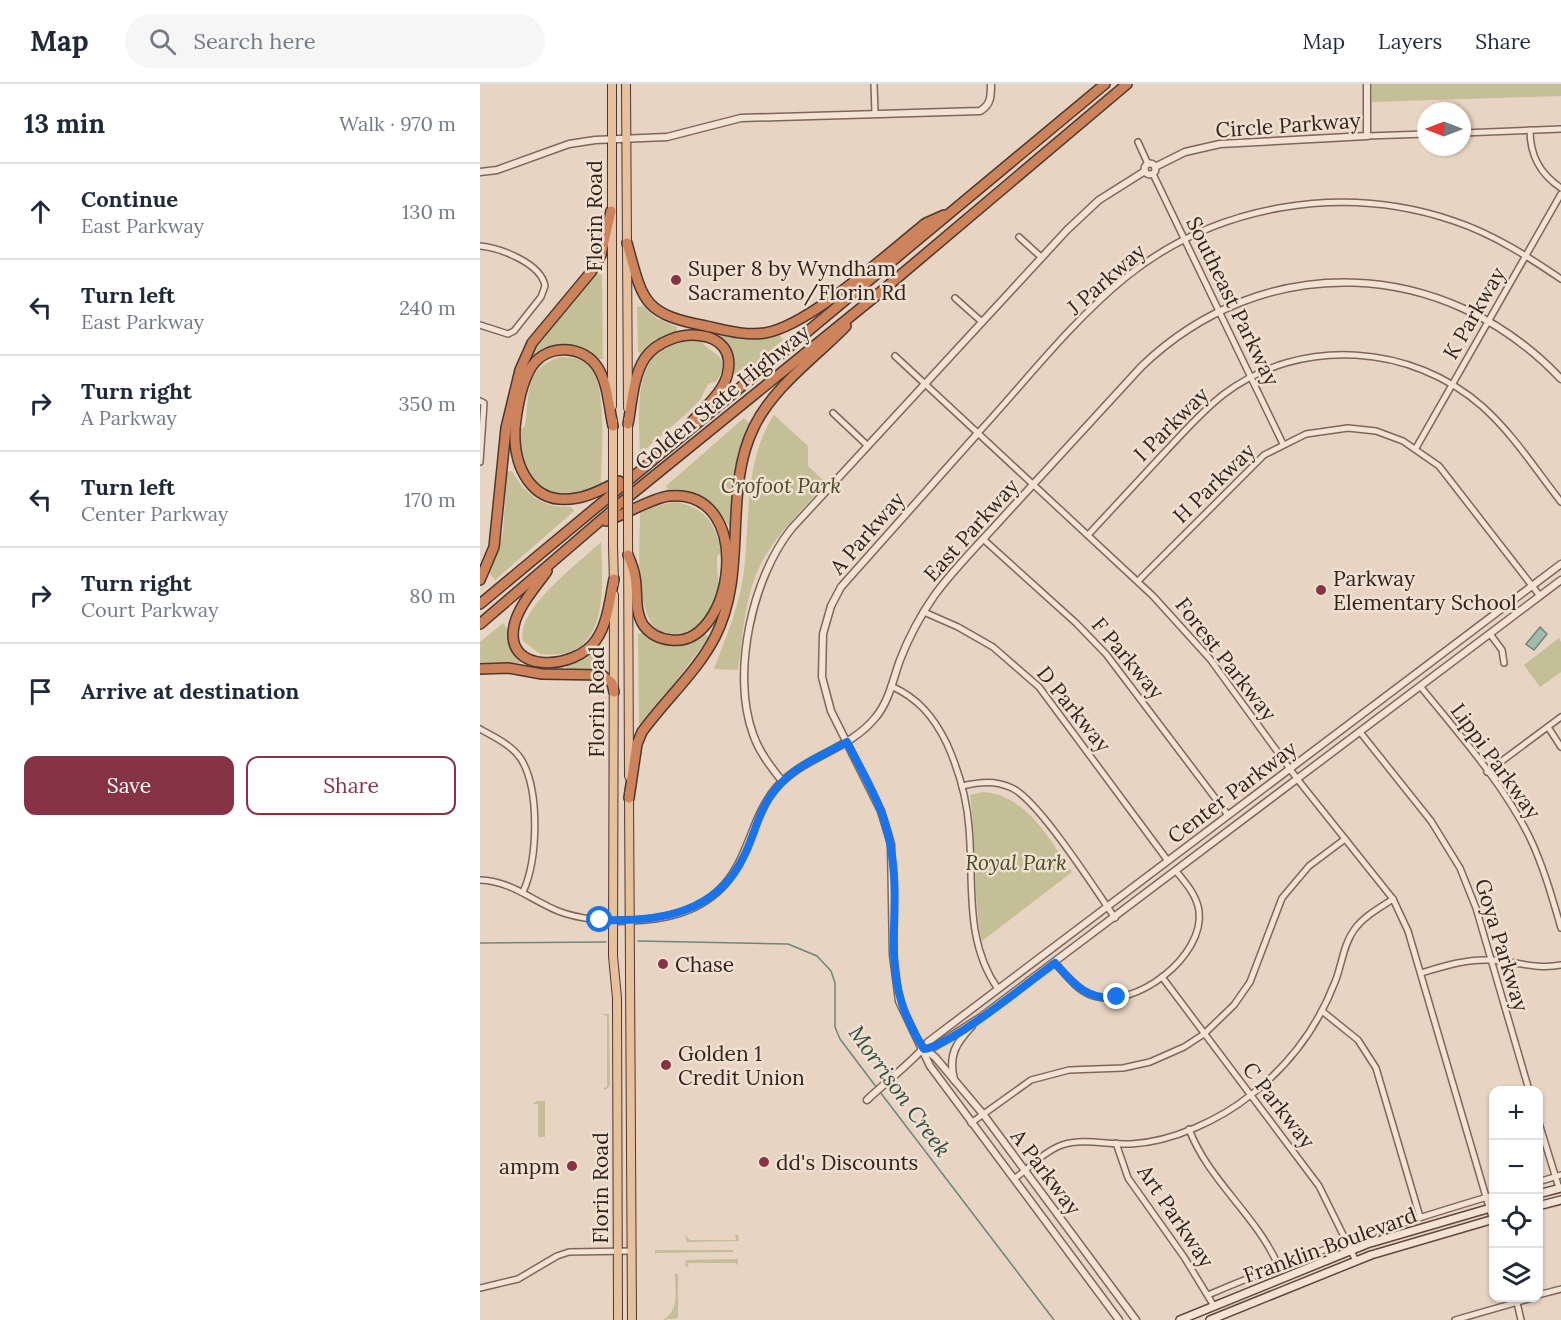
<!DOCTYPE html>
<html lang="en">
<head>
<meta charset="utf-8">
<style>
	:root { --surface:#fff; --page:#f6f6f7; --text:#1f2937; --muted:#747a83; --line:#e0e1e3; --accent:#863346 }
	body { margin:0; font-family:Lora,serif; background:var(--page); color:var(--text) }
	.controls { position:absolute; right:18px; bottom:18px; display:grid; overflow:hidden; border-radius:12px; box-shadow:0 2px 4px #0004 }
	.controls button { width:54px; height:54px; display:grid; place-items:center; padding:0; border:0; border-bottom:2px solid var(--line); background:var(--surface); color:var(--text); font:30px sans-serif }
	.compass { position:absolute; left:937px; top:18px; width:54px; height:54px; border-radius:50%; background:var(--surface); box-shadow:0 2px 4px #0004; rotate:270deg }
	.stop { position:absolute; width:18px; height:18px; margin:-14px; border:4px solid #1a73e8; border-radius:50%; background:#fff }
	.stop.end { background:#1a73e8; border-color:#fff; box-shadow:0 2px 6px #0008 }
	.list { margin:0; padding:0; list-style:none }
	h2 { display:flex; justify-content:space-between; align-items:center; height:78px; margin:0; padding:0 24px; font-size:26px }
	h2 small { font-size:20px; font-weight:400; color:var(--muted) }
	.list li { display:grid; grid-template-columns:39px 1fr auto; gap:18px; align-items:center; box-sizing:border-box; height:96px; padding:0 24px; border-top:2px solid var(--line) }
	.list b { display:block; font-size:22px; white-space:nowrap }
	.list p { margin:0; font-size:20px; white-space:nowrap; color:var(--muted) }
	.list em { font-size:20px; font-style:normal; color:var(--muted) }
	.actions { display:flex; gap:12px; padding:18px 24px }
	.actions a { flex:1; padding:14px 0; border:2px solid var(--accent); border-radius:12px; text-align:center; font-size:21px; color:var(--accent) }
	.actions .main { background:var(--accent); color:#fff }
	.icon { flex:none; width:33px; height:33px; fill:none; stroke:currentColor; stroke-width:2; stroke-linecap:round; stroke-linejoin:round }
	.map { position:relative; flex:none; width:1081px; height:1236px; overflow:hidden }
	header { display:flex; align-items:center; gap:36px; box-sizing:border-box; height:84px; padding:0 30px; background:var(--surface); border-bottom:2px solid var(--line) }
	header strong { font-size:28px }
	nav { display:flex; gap:33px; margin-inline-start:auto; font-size:21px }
	.search { width:420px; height:54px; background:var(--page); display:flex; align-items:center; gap:15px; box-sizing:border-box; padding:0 21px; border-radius:33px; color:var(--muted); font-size:22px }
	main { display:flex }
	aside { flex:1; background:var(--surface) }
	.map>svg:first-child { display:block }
	.green { fill:#c4bf97 }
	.water { fill:#a3baaf; stroke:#6c877a; stroke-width:1.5 }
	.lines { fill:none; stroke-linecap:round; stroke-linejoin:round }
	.stream { stroke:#6c877a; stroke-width:1.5 }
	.minor-casing { stroke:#7f665b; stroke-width:8 }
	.tertiary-casing { stroke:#7f665b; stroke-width:9 }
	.secondary-casing { stroke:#60483f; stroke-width:10 }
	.primary-casing { stroke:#4d372f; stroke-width:10 }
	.motorway-casing { stroke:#4d372f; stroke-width:12 }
	.minor { stroke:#f3e3d4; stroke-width:5 }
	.tertiary { stroke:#f3e3d4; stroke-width:6 }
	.secondary { stroke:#f3e3d4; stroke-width:7 }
	.primary { stroke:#e7c09d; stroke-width:8 }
	.motorway { stroke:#cd835c; stroke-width:9 }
	.primary-bridge-casing { stroke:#4d372f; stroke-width:10; stroke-linecap:butt }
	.primary-bridge { stroke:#e7c09d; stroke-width:8 }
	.route { stroke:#1a73e8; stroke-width:8 }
	.poi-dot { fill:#863346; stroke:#f0e0d0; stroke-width:2 }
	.labels { text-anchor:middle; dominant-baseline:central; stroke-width:5; stroke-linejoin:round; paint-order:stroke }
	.street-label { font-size:21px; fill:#30231e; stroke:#f0e0d0 }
	.poi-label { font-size:21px; fill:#30231e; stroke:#f0e0d0; text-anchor:start }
	.park-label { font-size:21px; font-style:italic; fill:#494a27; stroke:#f0e0d0 }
	.water-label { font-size:22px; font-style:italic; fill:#2f4e45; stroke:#f0e0d0 }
</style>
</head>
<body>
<header>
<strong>Map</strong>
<div class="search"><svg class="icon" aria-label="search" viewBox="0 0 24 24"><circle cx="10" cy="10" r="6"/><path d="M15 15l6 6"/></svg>Search here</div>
<nav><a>Map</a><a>Layers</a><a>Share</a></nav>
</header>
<main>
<aside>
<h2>13 min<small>Walk · 970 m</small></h2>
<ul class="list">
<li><svg class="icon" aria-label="ahead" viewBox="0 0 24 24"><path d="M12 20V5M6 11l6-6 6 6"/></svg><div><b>Continue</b><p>East Parkway</p></div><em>130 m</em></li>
<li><svg class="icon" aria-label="left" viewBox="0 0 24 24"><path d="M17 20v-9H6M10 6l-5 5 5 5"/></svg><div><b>Turn left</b><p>East Parkway</p></div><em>240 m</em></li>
<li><svg class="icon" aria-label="right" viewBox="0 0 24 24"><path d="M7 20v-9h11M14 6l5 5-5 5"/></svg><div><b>Turn right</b><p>A Parkway</p></div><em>350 m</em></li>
<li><svg class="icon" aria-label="left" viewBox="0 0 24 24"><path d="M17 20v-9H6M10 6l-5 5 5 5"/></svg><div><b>Turn left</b><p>Center Parkway</p></div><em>170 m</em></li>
<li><svg class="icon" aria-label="right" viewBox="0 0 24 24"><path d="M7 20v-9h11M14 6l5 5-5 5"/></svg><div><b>Turn right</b><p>Court Parkway</p></div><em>80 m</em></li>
<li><svg class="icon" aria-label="arrive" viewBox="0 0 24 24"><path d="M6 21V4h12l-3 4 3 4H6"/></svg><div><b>Arrive at destination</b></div></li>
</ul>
<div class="actions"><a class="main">Save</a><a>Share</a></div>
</aside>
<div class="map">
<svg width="1081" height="1236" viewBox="0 0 1081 1236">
	<rect width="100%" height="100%" fill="#e7d4c2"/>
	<g class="green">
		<polygon points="892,0 1081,0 1081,12 892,18"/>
		<polygon points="117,189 122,191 123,275 117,275 107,268 57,273 52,270 59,258"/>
		<polygon points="163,222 176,234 197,243 197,247 178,255 164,270 158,268 157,223"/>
		<polygon points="242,250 274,254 299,250 303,256 257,295 239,256"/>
		<path d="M221,257C232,272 252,270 237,297L228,300L220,316L206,330L160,370C159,321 150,253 221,257Z"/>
		<path d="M80,273C91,273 103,274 110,283C128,305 121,370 121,399C71,428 39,398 40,346L45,342C50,310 43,285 80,273Z"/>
		<path d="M294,331L328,362V382L346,399C324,424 298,448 282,478C265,509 263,551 258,586L234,585C246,553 260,521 264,487C270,434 264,377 294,331Z"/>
		<path d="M264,334L269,339L256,379L252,441H248C234,419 216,404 189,406L186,402Z"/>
		<path d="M32,387C45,411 63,424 91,423L94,427L15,496L9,489L23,448L27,388Z"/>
		<path d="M194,418C224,422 236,439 241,469L237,472C237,481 237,487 238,495C241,532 207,563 174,544C154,512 160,466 160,429L170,423Z"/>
		<path d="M121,458C123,505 130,579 60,570L43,557C35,526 100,478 121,458Z"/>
		<path d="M23,539C32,548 29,564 41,576L38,580H0V558Z"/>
		<path d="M165,548C185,561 204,566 225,550L229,553L164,640H159L158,550Z"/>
		<polygon points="1079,554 1081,558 1081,588 1060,603 1044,581"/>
		<polygon points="119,560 124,561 123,581 120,586 87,586 87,582 107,572"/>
		<path d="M503,708C547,711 569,755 592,788L502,857C492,809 497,759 490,711Z"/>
		<polygon points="122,930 129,930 130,1001 126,1006 123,1004 127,1003 127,932"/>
		<polygon points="57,1017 65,1017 65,1053 58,1053 58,1020 52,1020"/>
		<polygon points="205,1151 210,1156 256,1156 255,1151 258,1151 259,1157 207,1158"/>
		<polygon points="175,1166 253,1166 253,1168 175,1169"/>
		<polygon points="258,1175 258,1182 256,1179 207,1179 209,1183 205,1182 206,1176"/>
		<path d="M195,1190H198V1234L183,1236C200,1226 195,1207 195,1190Z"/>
	</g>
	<polygon class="water" points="1060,543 1067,550 1054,566 1046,560"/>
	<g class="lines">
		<g class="stream">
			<polyline points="158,857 308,860 337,872 351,887 355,899 355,943 360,955 397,1004"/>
			<polyline points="0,859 126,858"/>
			<polyline points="400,1008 574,1236"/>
		</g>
		<defs>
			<g id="minor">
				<polyline points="394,0 395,29"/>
				<path d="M1050,46C1050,72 1060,90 1081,104"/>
				<polyline points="982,49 1081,45"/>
				<polyline points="887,52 946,50"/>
				<polyline points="658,58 668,80"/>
				<polyline points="673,90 803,360"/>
				<polyline points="539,153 561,173"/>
				<path d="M0,162C20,164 61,179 65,202L61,213L34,247L28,250L0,241"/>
				<polyline points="475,214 502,238"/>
				<polyline points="415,272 673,512 730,575 818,696 913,815 928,847 1014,1140"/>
				<polyline points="0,317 4,319 0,378"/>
				<polyline points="353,329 388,362"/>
				<path d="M498,349C546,297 590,239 645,194C736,120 863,99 974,137C1013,150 1047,172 1081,195"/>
				<polyline points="936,364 1081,110"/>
				<path d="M608,451C634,423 660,395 685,368C704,348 722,327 744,310C821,252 932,260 1003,323C1033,350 1056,386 1081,418"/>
				<polyline points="503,455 596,539 626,570 748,731"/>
				<polyline points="658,497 784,371 826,350 868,344 896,347 923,357 959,382 1060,512"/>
				<polyline points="444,528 478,543 513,563 559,603 688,777"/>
				<polyline points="1010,550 1022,566 1024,579"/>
				<path d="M411,602C438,614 454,633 467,660C479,687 487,715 489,744C494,799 484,857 518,905"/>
				<path d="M940,602C978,649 1022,698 1049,752C1063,781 1072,813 1081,844"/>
				<polyline points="1068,643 1081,663"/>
				<path d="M0,645C14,653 32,661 41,675C60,706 58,775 43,808"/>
				<polyline points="880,648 951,737 980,784 996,824 1049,1006"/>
				<polyline points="1007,688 1081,633"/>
				<path d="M482,702C499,698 515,696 532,704C559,717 615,805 635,834"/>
				<path d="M0,796C31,797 51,816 78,827C96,834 114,836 133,837"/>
				<path d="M575,879C586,891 597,907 613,912C655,926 725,872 719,827C717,812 706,799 696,787"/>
				<path d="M941,889C964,882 986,875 1010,876C1035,877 1056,886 1081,881"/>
				<polyline points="682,893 839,1102 876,1177"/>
				<polyline points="842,927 878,956 896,984 940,1133"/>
				<polyline points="1058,1036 1079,1104"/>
				<polyline points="491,1039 551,996 589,986 643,984 670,978 704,963 724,950 754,921 770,898 802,814 829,782 865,755"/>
				<path d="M709,1045C728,1096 776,1131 798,1181"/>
				<polyline points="636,1059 648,1094 704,1173 734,1222"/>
				<path d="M534,1095C549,1084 565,1067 582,1061C603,1054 629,1061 651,1060C692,1058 740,1036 772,1010C809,981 838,942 855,898C862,881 863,861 874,846C883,833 899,824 913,815"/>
				<polyline points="1058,1098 1081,1091"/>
				<polyline points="0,1204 38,1195 77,1172 89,1168 152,1167"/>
				<path d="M728,1211C821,1171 916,1140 1014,1111"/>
				<polyline points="1058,1211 1081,1205"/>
				<polyline points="1036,1214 1041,1236"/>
				<polyline points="975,1236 1052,1214"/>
			</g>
			<g id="tertiary">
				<circle cx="670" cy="85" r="5.5"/>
				<polyline points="675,83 705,68 740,60 887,52 887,0"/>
				<path d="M0,88L17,86L89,60L115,56L187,53L261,34L500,27C511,21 511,12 511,0"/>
				<polyline points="498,349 361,503 351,522 343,550 342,593 351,627 401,727 411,760 413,871 419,917 450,982 639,1236"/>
				<path d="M302,697C291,683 279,668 273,650C251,590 272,493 312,444L587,146L619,116L665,87"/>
				<path d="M133,837C168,837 208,834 236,809C269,781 269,736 296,704C324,672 369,666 395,634C409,618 413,595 420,576C429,553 440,532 454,512C475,483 502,457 526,430C571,381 616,332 661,283C783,165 965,172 1081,295"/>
				<polyline points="444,965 454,963 501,933 1081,496"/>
				<polyline points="444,965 455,973 503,1030 656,1236"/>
				<path d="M474,996C468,971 476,959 492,942"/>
				<path d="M387,1016C402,1001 440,972 448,958L1081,480"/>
			</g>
			<g id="secondary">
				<polyline points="1058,1110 1081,1104"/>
				<polyline points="1058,1122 1081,1116"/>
				<polyline points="700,1236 887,1160 1014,1123"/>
				<polyline points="730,1236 891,1171 1014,1135"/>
			</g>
			<g id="primary">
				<polyline points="132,0 132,322"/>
				<polyline points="146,0 148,324"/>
				<polyline points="148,336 148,367"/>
				<polyline points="133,337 133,380"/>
				<polyline points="148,449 149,692"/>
				<polyline points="133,461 134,499"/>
				<polyline points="134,511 133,872 137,914 138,1236"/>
				<polyline points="149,710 152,1236"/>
			</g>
			<g id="motorway">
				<path d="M147,159C163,217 162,230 226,242C245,246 265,252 285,249C329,242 408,169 446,139L464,131"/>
				<path d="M148,340C152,319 153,292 165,274C188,241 261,241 247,292C242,310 220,328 208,342"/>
				<path d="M133,342C129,324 128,300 118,284C104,261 68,259 52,282C41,299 37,325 35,344C33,382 51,423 97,414C112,412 126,403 139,397"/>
				<path d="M126,437C145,431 171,414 189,412C277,404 254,564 191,556C180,555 171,551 164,542C154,528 158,509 155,493C154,486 151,478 148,471"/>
				<path d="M67,487C56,503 38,522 34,542C24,591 96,586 116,556C128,539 130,514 134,495"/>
				<polyline points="0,496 14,463 26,344 40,286 52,259 111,188 121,171 131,127"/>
				<polyline points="0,520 625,0"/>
				<polyline points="0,540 142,418 397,211 647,0"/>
				<polyline points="0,585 28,584 62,590 122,591 132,599 134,608"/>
				<path d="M149,714L157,660L162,648C185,616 217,588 235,553C269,487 242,408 274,343C294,302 335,274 366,242"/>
			</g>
		</defs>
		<use href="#minor" class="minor-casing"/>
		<use href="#tertiary" class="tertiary-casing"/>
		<use href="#secondary" class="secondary-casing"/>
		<use href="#primary" class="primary-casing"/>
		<use href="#motorway" class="motorway-casing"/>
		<use href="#minor" class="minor"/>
		<use href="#tertiary" class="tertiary"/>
		<use href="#secondary" class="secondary"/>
		<use href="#primary" class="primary"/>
		<use href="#motorway" class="motorway"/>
		<defs>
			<g id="primary-bridge">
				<polyline points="148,367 148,449"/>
				<polyline points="133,380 133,461"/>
			</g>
		</defs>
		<use href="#primary-bridge" class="primary-bridge-casing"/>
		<use href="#primary-bridge" class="primary-bridge"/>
	</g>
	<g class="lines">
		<path class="route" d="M120,836C178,838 237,830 264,772C275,750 279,725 295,706C314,682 341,672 367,658C383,690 404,723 410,759C425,838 394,889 444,965C473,961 547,899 575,879C593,899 607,917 637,913"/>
	</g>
	<g class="poi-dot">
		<circle cx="196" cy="196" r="6"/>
		<circle cx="841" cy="506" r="6"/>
		<circle cx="183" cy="880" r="6"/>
		<circle cx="186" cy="981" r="6"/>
		<circle cx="284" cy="1078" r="6"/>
		<circle cx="92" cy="1082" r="6"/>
	</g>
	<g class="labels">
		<g class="street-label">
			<text transform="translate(808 41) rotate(-4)">Circle Parkway</text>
			<text transform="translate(114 132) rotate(-90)">Florin Road</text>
			<text transform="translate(626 195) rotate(-41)">J Parkway</text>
			<text transform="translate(753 217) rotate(64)">Southeast Parkway</text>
			<text transform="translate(994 229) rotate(-60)">K Parkway</text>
			<text transform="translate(242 313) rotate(-39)">Golden State Highway</text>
			<text transform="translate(691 340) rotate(-45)">I Parkway</text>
			<text transform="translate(734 399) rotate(-44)">H Parkway</text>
			<text transform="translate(491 446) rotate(-48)">East Parkway</text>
			<text transform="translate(387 449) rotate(-49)">A Parkway</text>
			<text transform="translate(648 574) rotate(50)">F Parkway</text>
			<text transform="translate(746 575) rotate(52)">Forest Parkway</text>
			<text transform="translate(116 618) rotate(-90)">Florin Road</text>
			<text transform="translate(594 625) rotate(51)">D Parkway</text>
			<text transform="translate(1016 677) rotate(54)">Lippi Parkway</text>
			<text transform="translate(752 708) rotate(-37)">Center Parkway</text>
			<text transform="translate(1022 861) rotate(73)">Goya Parkway</text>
			<text transform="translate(799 1021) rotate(52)">C Parkway</text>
			<text transform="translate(566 1088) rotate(53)">A Parkway</text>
			<text transform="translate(120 1104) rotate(-90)">Florin Road</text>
			<text transform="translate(696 1132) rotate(56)">Art Parkway</text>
			<text transform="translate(850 1161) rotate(-20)">Franklin Boulevard</text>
		</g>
		<g class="poi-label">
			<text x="208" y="184">Super 8 by Wyndham<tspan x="208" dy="24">Sacramento/Florin Rd</tspan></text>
			<text x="853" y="494">Parkway<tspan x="853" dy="24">Elementary School</tspan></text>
			<text x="195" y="880">Chase</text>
			<text x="198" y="969">Golden 1<tspan x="198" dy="24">Credit Union</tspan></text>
			<text x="296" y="1078">dd's Discounts</text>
			<text x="80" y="1082" text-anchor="end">ampm</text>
		</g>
		<g class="park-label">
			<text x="301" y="401">Crofoot Park</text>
			<text x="536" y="778">Royal Park</text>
		</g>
		<g class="water-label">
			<text transform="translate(420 1007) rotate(54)">Morrison Creek</text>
		</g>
	</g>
</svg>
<div class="controls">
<button>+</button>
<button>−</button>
<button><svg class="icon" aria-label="locate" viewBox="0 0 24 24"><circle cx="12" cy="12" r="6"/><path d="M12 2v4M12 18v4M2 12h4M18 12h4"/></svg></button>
<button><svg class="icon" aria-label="layers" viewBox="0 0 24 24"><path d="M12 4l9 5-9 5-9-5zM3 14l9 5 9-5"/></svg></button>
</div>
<svg class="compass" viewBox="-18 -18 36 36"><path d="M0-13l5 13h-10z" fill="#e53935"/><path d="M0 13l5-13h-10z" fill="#747a83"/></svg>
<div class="stop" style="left:120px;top:836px"></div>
<div class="stop end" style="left:637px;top:913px"></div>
</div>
</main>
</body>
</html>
